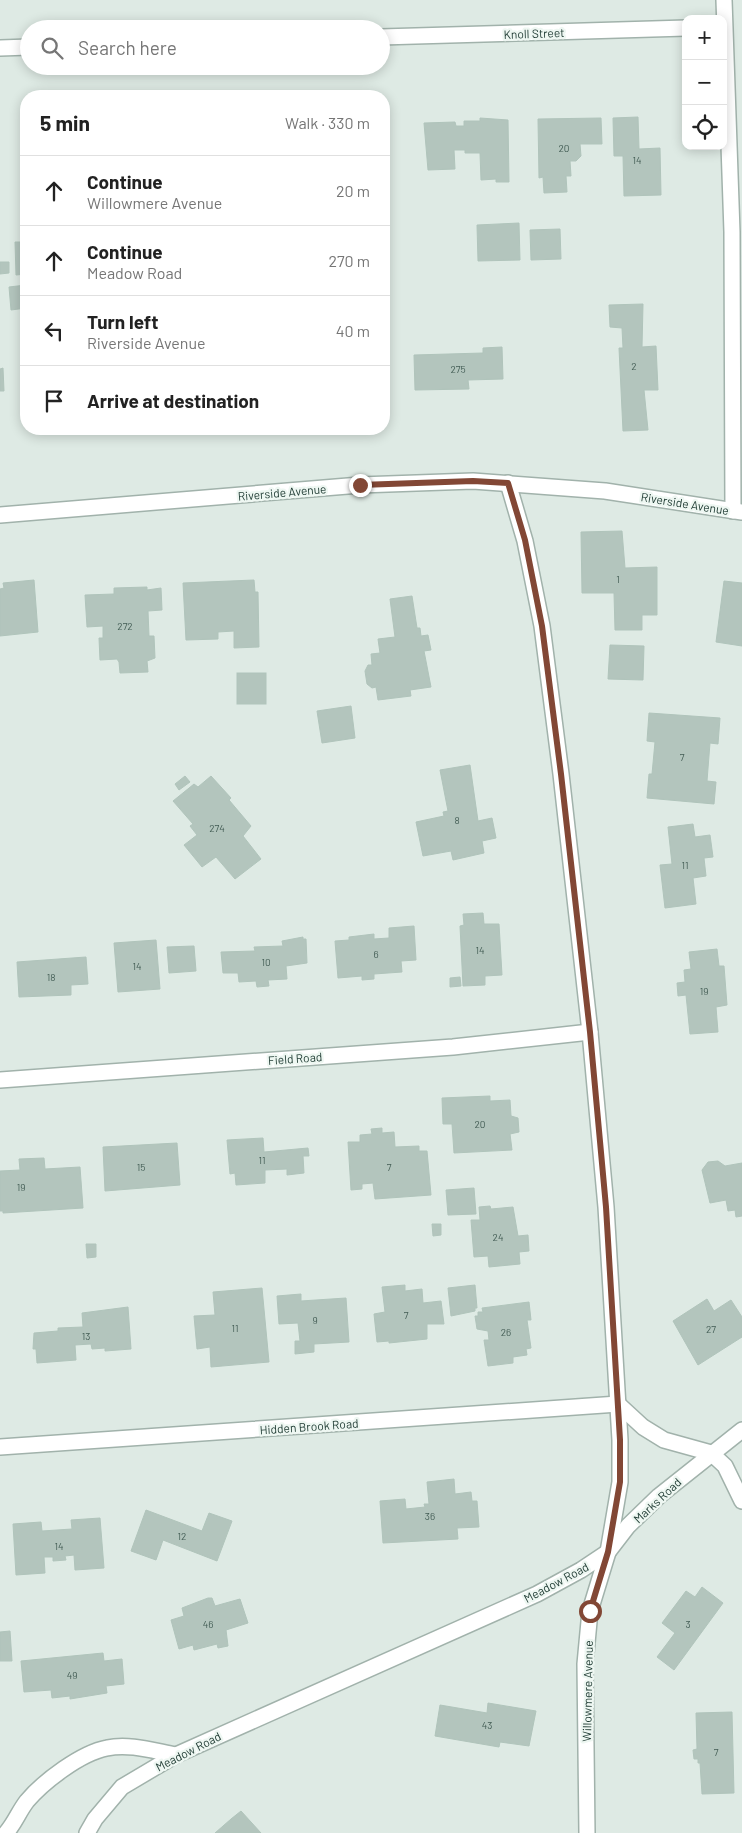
<!DOCTYPE html>
<html lang="en">
<head>
<meta charset="utf-8">
<style>
	:root { --surface:#fff; --page:#f6f6f6; --text:#222; --muted:#767676; --line:#e0e0e0 }
	body { margin:0; font-family:Barlow,sans-serif; background:var(--page); color:var(--text) }
	.controls { position:absolute; right:15px; top:15px; display:grid; overflow:hidden; border-radius:10px; box-shadow:0 2px 12px #0003 }
	.controls button { width:45px; height:45px; display:grid; place-items:center; padding:0; border:0; border-bottom:1px solid var(--line); background:var(--surface); color:var(--text); font:25px sans-serif }
	.stop { position:absolute; width:15px; height:15px; margin:-11px; border:4px solid #824735; border-radius:50%; background:#fff }
	.stop.end { background:#824735; border-color:#fff; box-shadow:0 1px 5px #0008 }
	.list { margin:0; padding:0; list-style:none }
	h2 { display:flex; justify-content:space-between; align-items:center; height:65px; margin:0; padding:0 20px; font-size:21px }
	h2 small { font-size:16px; font-weight:400; color:var(--muted) }
	.list li { display:grid; grid-template-columns:32px 1fr auto; gap:15px; align-items:center; box-sizing:border-box; height:70px; padding:0 20px; border-top:1px solid var(--line) }
	.list b { display:block; font-size:19px; white-space:nowrap }
	.list p { margin:0; font-size:16px; white-space:nowrap; color:var(--muted) }
	.list em { font-size:16px; font-style:normal; color:var(--muted) }
	.icon { flex:none; width:28px; height:28px; fill:none; stroke:currentColor; stroke-width:2; stroke-linecap:round; stroke-linejoin:round }
	.map { position:relative; flex:none; width:742px; height:1833px; overflow:hidden }
	.search { position:absolute; background:var(--surface); box-shadow:0 2px 12px #0003; left:20px; top:20px; width:370px; height:55px; display:flex; align-items:center; gap:12px; box-sizing:border-box; padding:0 18px; border-radius:28px; color:var(--muted); font-size:19px }
	.panel { position:absolute; background:var(--surface); box-shadow:0 2px 12px #0003; left:20px; top:90px; width:370px; height:345px; border-radius:20px }
	.map>svg:first-child { display:block }
	.building { fill:#b3c5bd; stroke:#b0c4bb }
	.lines { fill:none; stroke-linecap:round; stroke-linejoin:round }
	.minor-casing { stroke:#a1b2ab; stroke-width:18 }
	.minor { stroke:#fff; stroke-width:15 }
	.route { stroke:#824735; stroke-width:6 }
	.labels { text-anchor:middle; dominant-baseline:central; stroke-width:4.5; stroke-linejoin:round; paint-order:stroke }
	.number-label { font-size:10px; fill:#435d55 }
	.street-label { font-size:12px; fill:#1e3a32; stroke:#eef7f2 }
</style>
</head>
<body>
<div class="map">
<svg width="742" height="1833" viewBox="0 0 742 1833">
	<rect width="100%" height="100%" fill="#deeae4"/>
	<g class="building">
		<polygon points="638,117 639,149 660,148 661,195 624,196 623,156 614,156 613,118"/>
		<polygon points="480,118 508,120 509,182 496,182 496,179 481,180 480,153 465,153 465,150 454,150 455,169 428,170 424,123 455,122 456,126 464,126 464,121 480,121"/>
		<polygon points="601,118 602,144 580,144 581,156 576,161 570,161 571,176 566,176 567,192 544,193 543,177 539,178 538,119"/>
		<polygon points="519,223 520,260 478,261 477,225"/>
		<polygon points="560,229 561,259 531,260 530,230"/>
		<polygon points="15,242 26,242 26,274 16,275"/>
		<polygon points="0,262 9,262 9,273 0,274"/>
		<polygon points="26,285 26,308 11,310 9,287"/>
		<polygon points="643,304 642,347 656,346 658,390 644,390 648,430 623,431 619,348 623,348 622,328 610,327 609,305"/>
		<polygon points="502,347 503,379 468,380 469,389 415,390 414,355 483,353 483,348"/>
		<polygon points="3,368 4,391 0,391 0,369"/>
		<polygon points="622,531 625,568 657,567 657,615 642,615 642,630 615,630 614,593 582,593 581,532"/>
		<polygon points="34,580 38,632 0,636 0,589 4,588 3,583"/>
		<polygon points="254,580 255,592 258,592 259,647 234,648 234,631 218,632 218,639 186,640 183,583"/>
		<polygon points="724,581 742,583 742,646 716,642"/>
		<polygon points="147,587 147,590 161,588 162,610 148,611 149,636 154,636 155,658 147,661 148,672 120,673 119,662 117,659 100,660 99,638 103,638 103,626 87,627 85,595 114,594 114,588"/>
		<polygon points="412,596 417,628 420,628 421,636 428,635 431,650 424,651 431,687 410,690 411,696 378,700 376,687 372,688 367,684 365,671 368,665 372,665 371,654 380,653 378,639 395,637 390,599"/>
		<polygon points="610,645 644,646 643,680 608,679"/>
		<rect x="237" y="673" width="29" height="31"/>
		<polygon points="351,706 355,738 322,743 317,711"/>
		<polygon points="649,713 720,718 718,744 710,743 707,781 716,782 714,804 647,798 649,774 652,774 655,742 647,741"/>
		<polygon points="470,765 478,821 492,818 496,838 482,841 484,853 453,860 451,851 423,856 416,822 444,816 443,812 448,811 440,770"/>
		<polygon points="185,776 190,782 179,790 175,784"/>
		<polygon points="211,776 231,798 229,800 251,826 243,836 261,859 235,879 216,857 202,867 184,845 197,835 190,826 193,824 173,801 194,784 198,787"/>
		<polygon points="693,824 695,837 710,835 713,857 704,858 706,876 693,878 696,904 665,908 660,865 672,864 668,827"/>
		<polygon points="483,913 484,924 499,924 502,975 485,976 485,985 463,986 460,926 464,925 463,914"/>
		<polygon points="414,926 416,960 401,961 402,972 374,974 374,979 362,980 362,976 338,978 335,941 349,940 349,937 374,934 374,939 389,938 389,928"/>
		<polygon points="303,937 303,939 306,939 307,963 286,966 287,979 268,980 269,986 257,987 256,981 239,982 238,973 223,973 221,952 255,951 254,947 283,946 282,941"/>
		<polygon points="156,940 160,989 118,992 114,943"/>
		<polygon points="194,946 196,971 169,973 167,947"/>
		<polygon points="717,949 719,966 724,966 727,1005 716,1007 718,1032 690,1034 686,995 678,996 677,983 685,982 684,970 691,969 689,952"/>
		<polygon points="86,957 88,984 71,985 71,995 19,997 17,962"/>
		<polygon points="460,977 461,986 450,987 450,978"/>
		<polygon points="490,1096 490,1101 510,1100 511,1116 518,1118 519,1132 510,1134 512,1150 454,1153 452,1124 443,1124 442,1098"/>
		<polygon points="382,1128 382,1133 394,1132 395,1147 419,1146 419,1151 427,1151 431,1195 375,1199 373,1183 362,1184 362,1189 351,1190 348,1142 360,1142 360,1135 372,1134 371,1129"/>
		<polygon points="263,1138 264,1152 308,1148 309,1156 303,1156 304,1173 287,1175 287,1169 265,1170 265,1183 236,1185 235,1173 230,1174 227,1140"/>
		<polygon points="177,1143 180,1185 105,1191 103,1147"/>
		<polygon points="44,1158 45,1169 80,1167 83,1208 3,1213 3,1211 0,1211 0,1171 20,1170 19,1159"/>
		<polygon points="718,1161 725,1166 742,1163 742,1216 736,1217 735,1210 728,1211 726,1200 710,1203 702,1170 708,1162"/>
		<polygon points="474,1188 476,1214 448,1215 446,1190"/>
		<polygon points="490,1206 491,1209 513,1207 518,1236 528,1235 529,1251 519,1252 520,1264 489,1267 488,1256 474,1257 471,1220 480,1220 479,1207"/>
		<polygon points="432,1224 441,1224 441,1235 433,1236"/>
		<polygon points="86,1244 96,1244 96,1257 87,1258"/>
		<polygon points="405,1285 405,1291 422,1289 423,1303 441,1301 444,1324 427,1324 427,1339 389,1343 389,1341 377,1342 374,1314 385,1312 382,1287"/>
		<polygon points="475,1285 477,1308 475,1308 475,1311 451,1316 448,1288"/>
		<polygon points="262,1288 269,1362 211,1367 210,1347 197,1349 194,1316 215,1315 213,1292"/>
		<polygon points="301,1294 301,1301 346,1298 349,1342 314,1344 314,1352 295,1354 295,1341 300,1341 298,1323 279,1324 277,1296"/>
		<polygon points="707,1299 714,1311 731,1300 742,1317 742,1337 698,1365 673,1321"/>
		<polygon points="529,1302 531,1320 527,1320 531,1348 526,1349 527,1355 513,1357 513,1363 488,1366 484,1340 489,1340 488,1331 477,1329 475,1316 478,1316 478,1312 483,1312 482,1308"/>
		<polygon points="128,1307 131,1349 105,1351 105,1348 92,1349 91,1344 75,1345 76,1360 37,1363 36,1349 33,1349 34,1333 58,1331 58,1328 83,1327 82,1313"/>
		<polygon points="454,1479 455,1494 471,1492 472,1501 477,1501 479,1527 457,1528 458,1539 383,1543 380,1501 405,1499 406,1509 425,1507 424,1504 429,1504 427,1482"/>
		<polygon points="146,1510 202,1531 209,1513 232,1521 217,1561 163,1540 156,1560 131,1551"/>
		<polygon points="100,1518 104,1568 75,1570 74,1555 65,1556 66,1560 53,1561 53,1557 44,1557 45,1573 16,1575 13,1524 41,1522 42,1531 72,1529 71,1520"/>
		<polygon points="702,1587 723,1603 674,1670 657,1657 675,1633 662,1623 686,1591 695,1597"/>
		<polygon points="208,1598 212,1598 215,1606 240,1599 248,1623 226,1630 228,1646 218,1648 217,1644 194,1650 193,1645 179,1649 171,1620 184,1616 182,1608"/>
		<polygon points="10,1631 12,1661 0,1661 0,1632"/>
		<polygon points="103,1653 104,1661 122,1659 124,1684 106,1686 107,1693 70,1699 70,1696 52,1698 51,1690 24,1692 21,1661"/>
		<polygon points="488,1703 536,1711 529,1746 500,1742 499,1747 435,1736 440,1705 487,1713"/>
		<polygon points="732,1712 734,1793 702,1794 700,1763 698,1763 698,1759 694,1759 693,1750 697,1749 696,1713"/>
		<polygon points="241,1811 261,1833 215,1833 231,1819"/>
	</g>
	<g class="lines">
		<defs>
			<g id="minor">
				<polyline points="724,0 732,232 733,511"/>
				<polyline points="381,37 686,28"/>
				<polyline points="0,48 29,47"/>
				<polyline points="508,483 525,541 542,626 561,774 590,1032 606,1207 620,1440 620,1482 608,1552 590,1611 585,1664 587,1833"/>
				<polyline points="0,515 360,485 473,481 605,491 742,512"/>
				<polyline points="0,1080 453,1047 590,1032"/>
				<polyline points="0,1447 618,1404 643,1427 664,1440 711,1453 725,1466 742,1501"/>
				<path d="M6,1833C15,1823 19,1811 27,1801C44,1781 81,1753 107,1748C129,1743 154,1751 176,1755"/>
				<polyline points="87,1833 95,1819 122,1787 176,1755 537,1594 581,1570 608,1552 628,1526 659,1496 742,1430"/>
			</g>
		</defs>
		<use href="#minor" class="minor-casing"/>
		<use href="#minor" class="minor"/>
	</g>
	<g class="lines">
		<polyline class="route" points="360,485 473,481 508,483 525,540 542,626 561,774 590,1032 606,1207 620,1440 620,1482 608,1552 590,1611"/>
	</g>
	<g class="labels">
		<g class="number-label">
			<text x="564" y="148">20</text>
			<text x="637" y="160">14</text>
			<text x="634" y="366">2</text>
			<text x="458" y="369">275</text>
			<text x="618" y="579">1</text>
			<text x="125" y="626">272</text>
			<text x="682" y="757">7</text>
			<text x="457" y="820">8</text>
			<text x="217" y="828">274</text>
			<text x="685" y="865">11</text>
			<text x="480" y="950">14</text>
			<text x="376" y="954">6</text>
			<text x="266" y="962">10</text>
			<text x="137" y="966">14</text>
			<text x="51" y="977">18</text>
			<text x="704" y="991">19</text>
			<text x="480" y="1124">20</text>
			<text x="262" y="1160">11</text>
			<text x="141" y="1167">15</text>
			<text x="389" y="1167">7</text>
			<text x="21" y="1187">19</text>
			<text x="498" y="1237">24</text>
			<text x="406" y="1315">7</text>
			<text x="315" y="1320">9</text>
			<text x="235" y="1328">11</text>
			<text x="711" y="1329">27</text>
			<text x="506" y="1332">26</text>
			<text x="86" y="1336">13</text>
			<text x="430" y="1516">36</text>
			<text x="182" y="1536">12</text>
			<text x="59" y="1546">14</text>
			<text x="208" y="1624">46</text>
			<text x="688" y="1624">3</text>
			<text x="72" y="1675">49</text>
			<text x="487" y="1725">43</text>
			<text x="716" y="1752">7</text>
		</g>
		<g class="street-label">
			<text transform="translate(534 33) rotate(-2)">Knoll Street</text>
			<text transform="translate(282 492) rotate(-5)">Riverside Avenue</text>
			<text transform="translate(685 503) rotate(9)">Riverside Avenue</text>
			<text transform="translate(295 1058) rotate(-4)">Field Road</text>
			<text transform="translate(309 1426) rotate(-4)">Hidden Brook Road</text>
			<text transform="translate(657 1500) rotate(-43)">Marks Road</text>
			<text transform="translate(556 1582) rotate(-28)">Meadow Road</text>
			<text transform="translate(587 1691) rotate(-89)">Willowmere Avenue</text>
			<text transform="translate(188 1751) rotate(-27)">Meadow Road</text>
		</g>
	</g>
</svg>
<div class="controls">
<button>+</button>
<button>−</button>
<button><svg class="icon" aria-label="locate" viewBox="0 0 24 24"><circle cx="12" cy="12" r="6"/><path d="M12 2v4M12 18v4M2 12h4M18 12h4"/></svg></button>
</div>
<div class="stop" style="left:590px;top:1611px"></div>
<div class="stop end" style="left:360px;top:485px"></div>
<div class="search"><svg class="icon" aria-label="search" viewBox="0 0 24 24"><circle cx="10" cy="10" r="6"/><path d="M15 15l6 6"/></svg>Search here</div>
<section class="panel">
<h2>5 min<small>Walk · 330 m</small></h2>
<ul class="list">
<li><svg class="icon" aria-label="ahead" viewBox="0 0 24 24"><path d="M12 20V5M6 11l6-6 6 6"/></svg><div><b>Continue</b><p>Willowmere Avenue</p></div><em>20 m</em></li>
<li><svg class="icon" aria-label="ahead" viewBox="0 0 24 24"><path d="M12 20V5M6 11l6-6 6 6"/></svg><div><b>Continue</b><p>Meadow Road</p></div><em>270 m</em></li>
<li><svg class="icon" aria-label="left" viewBox="0 0 24 24"><path d="M17 20v-9H6M10 6l-5 5 5 5"/></svg><div><b>Turn left</b><p>Riverside Avenue</p></div><em>40 m</em></li>
<li><svg class="icon" aria-label="arrive" viewBox="0 0 24 24"><path d="M6 21V4h12l-3 4 3 4H6"/></svg><div><b>Arrive at destination</b></div></li>
</ul>
</section>
</div>
</body>
</html>
